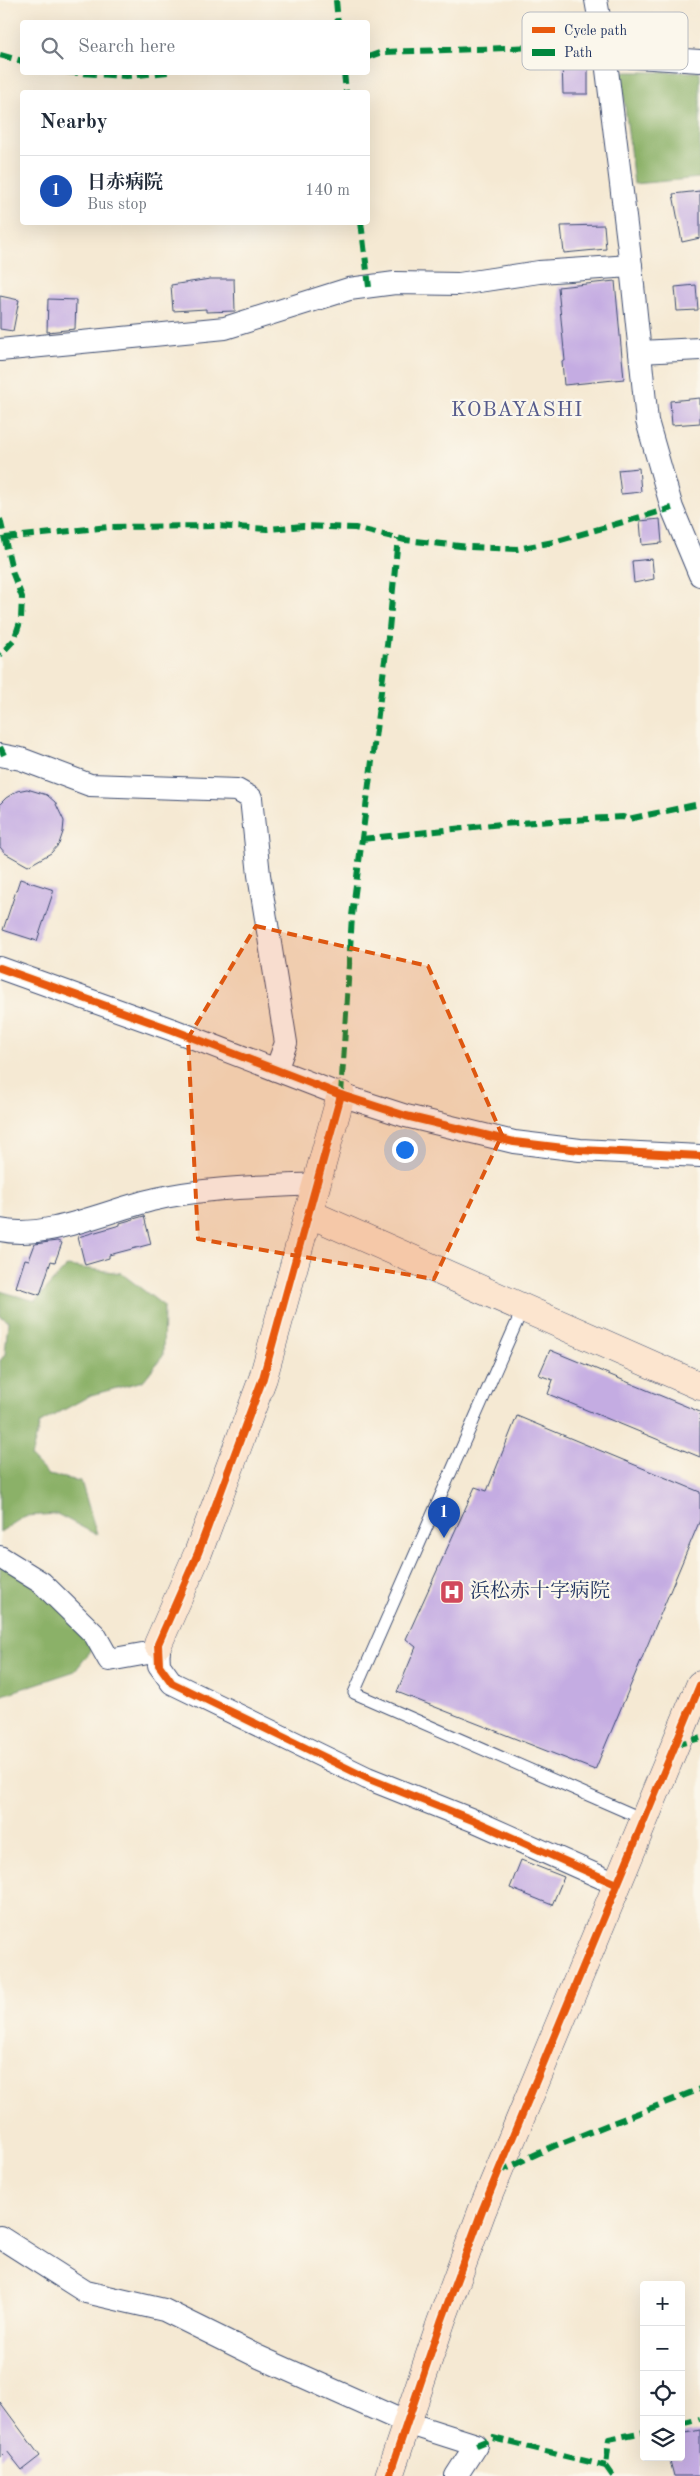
<!DOCTYPE html>
<html lang="en">
<head>
<meta charset="utf-8">
<style>
	:root { --surface:#fff; --page:#f2f2f3; --text:#1f2937; --muted:#747a83; --line:#e0e1e3; --accent:#0b8043 }
	body { margin:0; font-family:"Old Standard TT","Noto Serif JP",serif; background:var(--page); color:var(--text) }
	.controls { position:absolute; right:15px; bottom:15px; display:grid; overflow:hidden; border-radius:5px; box-shadow:0 5px 20px #0002 }
	.controls button { width:45px; height:45px; display:grid; place-items:center; padding:0; border:0; border-bottom:1px solid var(--line); background:var(--surface); color:var(--text); font:25px sans-serif }
	.you { position:absolute; left:404px; top:1149px; width:18px; height:18px; margin:-12px; border:4px solid #fff; border-radius:50%; background:#1a73e8; box-shadow:0 0 0 8px #1a73e833 }
	.badge { display:grid; place-items:center; width:32px; height:32px; border-radius:50%; background:var(--accent); color:#fff; font-size:16px; font-weight:700 }
	.pin { position:absolute; translate:-50% -41px; filter:drop-shadow(0 1px 2px #0008) }
	.pin::after { content:''; position:absolute; top:26px; width:18px; height:15px; background:inherit; clip-path:polygon(0 0,100% 0,50% 100%) }
	.list { margin:0; padding:0; list-style:none }
	h2 { display:flex; justify-content:space-between; align-items:center; height:65px; margin:0; padding:0 20px; font-size:21px }
	h2 small { font-size:16px; font-weight:400; color:var(--muted) }
	.list li { display:grid; grid-template-columns:32px 1fr auto; gap:15px; align-items:center; box-sizing:border-box; height:70px; padding:0 20px; border-top:1px solid var(--line) }
	.list b { display:block; font-size:19px; white-space:nowrap }
	.list p { margin:0; font-size:16px; white-space:nowrap; color:var(--muted) }
	.list em { font-size:16px; font-style:normal; color:var(--muted) }
	.icon { flex:none; width:28px; height:28px; fill:none; stroke:currentColor; stroke-width:2; stroke-linecap:round; stroke-linejoin:round }
	.map { position:relative; flex:none; width:700px; height:2476px; overflow:hidden }
	.search { position:absolute; background:var(--surface); box-shadow:0 5px 20px #0002; left:20px; top:20px; width:350px; height:55px; display:flex; align-items:center; gap:12px; box-sizing:border-box; padding:0 18px; border-radius:5px; color:var(--muted); font-size:19px }
	.panel { position:absolute; background:var(--surface); box-shadow:0 5px 20px #0002; left:20px; top:90px; width:350px; height:135px; border-radius:5px }
	.map>svg:first-child { display:block }
	.forest { fill:#8bb167; stroke:#537062 }
	.building { fill:#c4ace2 }
	.lines { fill:none; stroke-linecap:round; stroke-linejoin:round }
	.lane-casing { stroke:#3c4b70; stroke-width:13 }
	.street-casing { stroke:#3c4b70; stroke-width:24 }
	.secondary-casing { stroke:#3c4b70; stroke-width:29 }
	.lane { stroke:#fff; stroke-width:11 }
	.street { stroke:#fff; stroke-width:22 }
	.secondary { stroke:#fce5cf; stroke-width:28 }
	.quiet { stroke:#00873e; stroke-width:6; stroke-dasharray:12 6; stroke-linecap:butt }
	.cycleway-casing { stroke:#fbf7ec; stroke-width:11 }
	.cycleway { stroke:#e8590c; stroke-width:8 }
	.marked { fill:#de5710; fill-opacity:0.2; stroke:#de5710; stroke-width:4; stroke-dasharray:10 6; stroke-linejoin:round }
	.labels { text-anchor:middle; dominant-baseline:central; stroke-width:4.5; stroke-linejoin:round; paint-order:stroke }
	.poi-label { font-size:20px; fill:#1b2f5e; stroke:#fbf7ec; text-anchor:start }
	.neighbourhood-label { font-size:21px; letter-spacing:1px; fill:#565b8c; stroke:#fbf7ec }
	.key { fill:#fbf7ec; stroke:#b8bbc1; stroke-width:1 }
	.key-label { font-size:14px; fill:#1b2f5e }
</style>
</head>
<body>
<div class="map">
<svg width="700" height="2476" viewBox="0 0 700 2476">
	<rect width="100%" height="100%" fill="#fbf7ec"/>
	<filter id="ink" filterUnits="userSpaceOnUse"><feTurbulence type="fractalNoise" baseFrequency=".02" numOctaves="2"/><feDisplacementMap in="SourceGraphic" scale="10" xChannelSelector="R" yChannelSelector="G"/><feConvolveMatrix kernelMatrix="1 2 1 2 8 2 1 2 1" color-interpolation-filters="sRGB"/></filter>
	<filter id="wash" filterUnits="userSpaceOnUse"><feTurbulence type="fractalNoise" baseFrequency=".0096" numOctaves="4" result="noise"/><feDisplacementMap in="SourceGraphic" scale="20" xChannelSelector="R" yChannelSelector="G"/><feGaussianBlur stdDeviation="1.12" result="paint"/><feColorMatrix in="noise" values="0 0 0 0 0 0 0 0 0 0 0 0 0 0 0 0 0 1.4 0 .05"/><feComposite in="paint" operator="in"/></filter>
	<g filter="url(#wash)">
		<rect width="100%" height="100%" fill="#f5e9d3"/>
		<g class="forest">
			<polygon points="621,72 700,72 700,178 634,184"/>
			<polygon points="67,1266 121,1273 164,1306 163,1356 143,1381 91,1395 40,1423 31,1457 48,1475 81,1481 97,1535 57,1514 25,1516 0,1532 0,1361 5,1354 8,1321 0,1316 0,1291 35,1301"/>
			<polygon points="0,1560 28,1568 68,1593 97,1643 75,1671 0,1696"/>
		</g>
		<g id="blocks">
			<g class="building">
				<polygon points="562,59 588,59 588,94 563,94"/>
				<polygon points="700,191 700,238 682,242 673,194"/>
				<polygon points="604,225 606,249 564,253 561,226"/>
				<polygon points="210,279 234,279 235,311 206,312 206,309 173,311 171,285"/>
				<polygon points="615,281 624,379 564,385 562,361 565,361 558,287"/>
				<polygon points="696,285 698,310 677,311 675,287"/>
				<polygon points="0,296 19,300 13,331 0,329"/>
				<polygon points="48,299 76,300 75,329 47,332"/>
				<polygon points="700,398 700,423 672,425 670,401"/>
				<polygon points="639,468 641,492 621,494 618,470"/>
				<polygon points="660,519 662,543 642,545 640,521"/>
				<polygon points="652,559 654,579 634,583 632,561"/>
				<polygon points="27,789 47,795 55,802 64,821 63,832 59,844 51,853 28,866 5,853 0,847 0,804 6,798 17,791"/>
				<polygon points="20,879 54,890 37,941 3,930"/>
				<polygon points="144,1216 151,1244 109,1255 109,1258 85,1265 78,1237 120,1225 120,1223"/>
				<polygon points="57,1241 62,1243 55,1262 51,1261 40,1295 16,1287 25,1259 29,1260 35,1244"/>
				<polygon points="550,1350 700,1412 700,1457 548,1394 553,1380 539,1375"/>
				<polygon points="517,1416 700,1492 700,1520 595,1770 397,1692 416,1647 406,1639 475,1487 487,1491"/>
				<polygon points="521,1860 564,1877 552,1905 510,1888"/>
				<polygon points="0,2402 40,2456 22,2470 7,2451 0,2458"/>
				<polygon points="700,2430 700,2476 674,2476 669,2457 681,2457 681,2434"/>
			</g>
		</g>
	</g>
	<g filter="url(#ink)">
		<use href="#blocks" fill-opacity="0" stroke="#3c4b70" stroke-width="1"/>
		<g class="lines">
			<defs>
				<polyline id="lane" points="523,1308 354,1693 643,1819"/>
				<g id="street">
					<polyline points="596,0 604,45 631,266 647,421 672,508 700,575"/>
					<polyline points="605,55 700,61"/>
					<polyline points="0,350 225,328 349,289 395,283 459,284 539,272 631,266"/>
					<polyline points="640,352 700,349"/>
					<polyline points="0,755 21,759 90,785 237,790 251,798 259,875 286,1043 276,1070"/>
					<polyline points="0,968 173,1030 341,1095 406,1116 514,1142 580,1150 700,1156"/>
					<path d="M0,1230C48,1240 110,1209 156,1199C209,1187 263,1187 316,1184"/>
					<polyline points="0,1557 42,1583 95,1635 109,1660 159,1651"/>
					<polyline points="158,1644 159,1665 172,1683 367,1778 475,1821 616,1884"/>
					<polyline points="0,2237 86,2292 164,2310 259,2357 407,2423 476,2445 456,2476"/>
				</g>
				<g id="secondary">
					<polyline points="308,1213 700,1386"/>
					<polyline points="158,1644 198,1553 263,1378 341,1095"/>
					<polyline points="389,2476 441,2322 482,2211 700,1685"/>
				</g>
			</defs>
			<use href="#lane" class="lane-casing"/>
			<use href="#street" class="street-casing"/>
			<use href="#secondary" class="secondary-casing"/>
			<use href="#lane" class="lane"/>
			<use href="#street" class="street"/>
			<use href="#secondary" class="secondary"/>
			<g class="quiet">
				<polyline points="336,0 338,22"/>
				<polyline points="0,55 22,61"/>
				<polyline points="368,57 382,52 604,45"/>
				<polyline points="66,72 126,76 169,72"/>
				<polyline points="344,72 346,92"/>
				<polyline points="361,222 369,287"/>
				<polyline points="0,519 13,574 22,597 21,619 14,640 0,655"/>
				<polyline points="5,538 108,527 217,526 267,529 303,526 355,528 405,540 470,547 517,549 554,542 672,508"/>
				<polyline points="0,747 4,755"/>
				<polyline points="362,839 501,824 623,817 628,819 700,804"/>
				<polyline points="341,1095 352,916 389,629 398,538"/>
				<polyline points="675,1745 700,1738"/>
				<polyline points="498,2172 554,2146 700,2089"/>
				<polyline points="681,2424 700,2419"/>
				<polyline points="476,2445 493,2438 606,2466"/>
				<polyline points="613,2476 606,2466 609,2439 644,2432"/>
			</g>
			<defs>
				<g id="cycleway">
					<polyline points="0,968 173,1030 341,1095 406,1116 514,1142 580,1150 700,1156"/>
					<polyline points="341,1095 263,1378 198,1553 158,1644 159,1665 172,1683 367,1778 475,1821 616,1884"/>
					<polyline points="389,2476 441,2322 482,2211 700,1685"/>
				</g>
			</defs>
			<use href="#cycleway" class="cycleway-casing"/>
			<use href="#cycleway" class="cycleway"/>
		</g>
	</g>
	<path class="marked" d="M256,926L428,966L502,1135L434,1279L198,1239L188,1038Z"/>
	<defs>
		<symbol id="hospital-square" viewBox="-11 -11 22 22"><rect x="-9" y="-9" width="18" height="18" rx="4" fill="#d1495b" stroke="#fbf7ec"/><path d="M-5-5h3v3.5h4V-5h3V5h-3V1.5h-4V5h-3Z" fill="#fff"/></symbol>
	</defs>
	<g fill-rule="evenodd">
		<use href="#hospital-square" x="438" y="1578" width="28" height="28"/>
	</g>
	<g class="labels">
		<g class="poi-label">
			<text x="470" y="1592">浜松赤十字病院</text>
		</g>
		<g class="neighbourhood-label">
			<text x="517" y="410">KOBAYASHI</text>
		</g>
	</g>
	<rect x="522" y="12" width="166" height="58" rx="8" class="key"/>
	<rect x="532" y="27" width="23" height="6" fill="#e8590c"/>
	<rect x="532" y="49" width="23" height="7" fill="#00873e"/>
	<g class="key-label">
		<text x="564" y="35">Cycle path</text>
		<text x="564" y="57">Path</text>
	</g>
</svg>
<div class="controls">
<button>+</button>
<button>−</button>
<button><svg class="icon" aria-label="locate" viewBox="0 0 24 24"><circle cx="12" cy="12" r="6"/><path d="M12 2v4M12 18v4M2 12h4M18 12h4"/></svg></button>
<button><svg class="icon" aria-label="layers" viewBox="0 0 24 24"><path d="M12 4l9 5-9 5-9-5zM3 14l9 5 9-5"/></svg></button>
</div>
<div class="you"></div>
<div class="pin badge" style="left:444px;top:1538px;background:#1a4fb4">1</div>
<div class="search"><svg class="icon" aria-label="search" viewBox="0 0 24 24"><circle cx="10" cy="10" r="6"/><path d="M15 15l6 6"/></svg>Search here</div>
<section class="panel">
<h2>Nearby<small></small></h2>
<ul class="list">
<li><span class="badge" style="background:#1a4fb4">1</span><div><b>日赤病院</b><p>Bus stop</p></div><em>140 m</em></li>
</ul>
</section>
</div>
</body>
</html>
